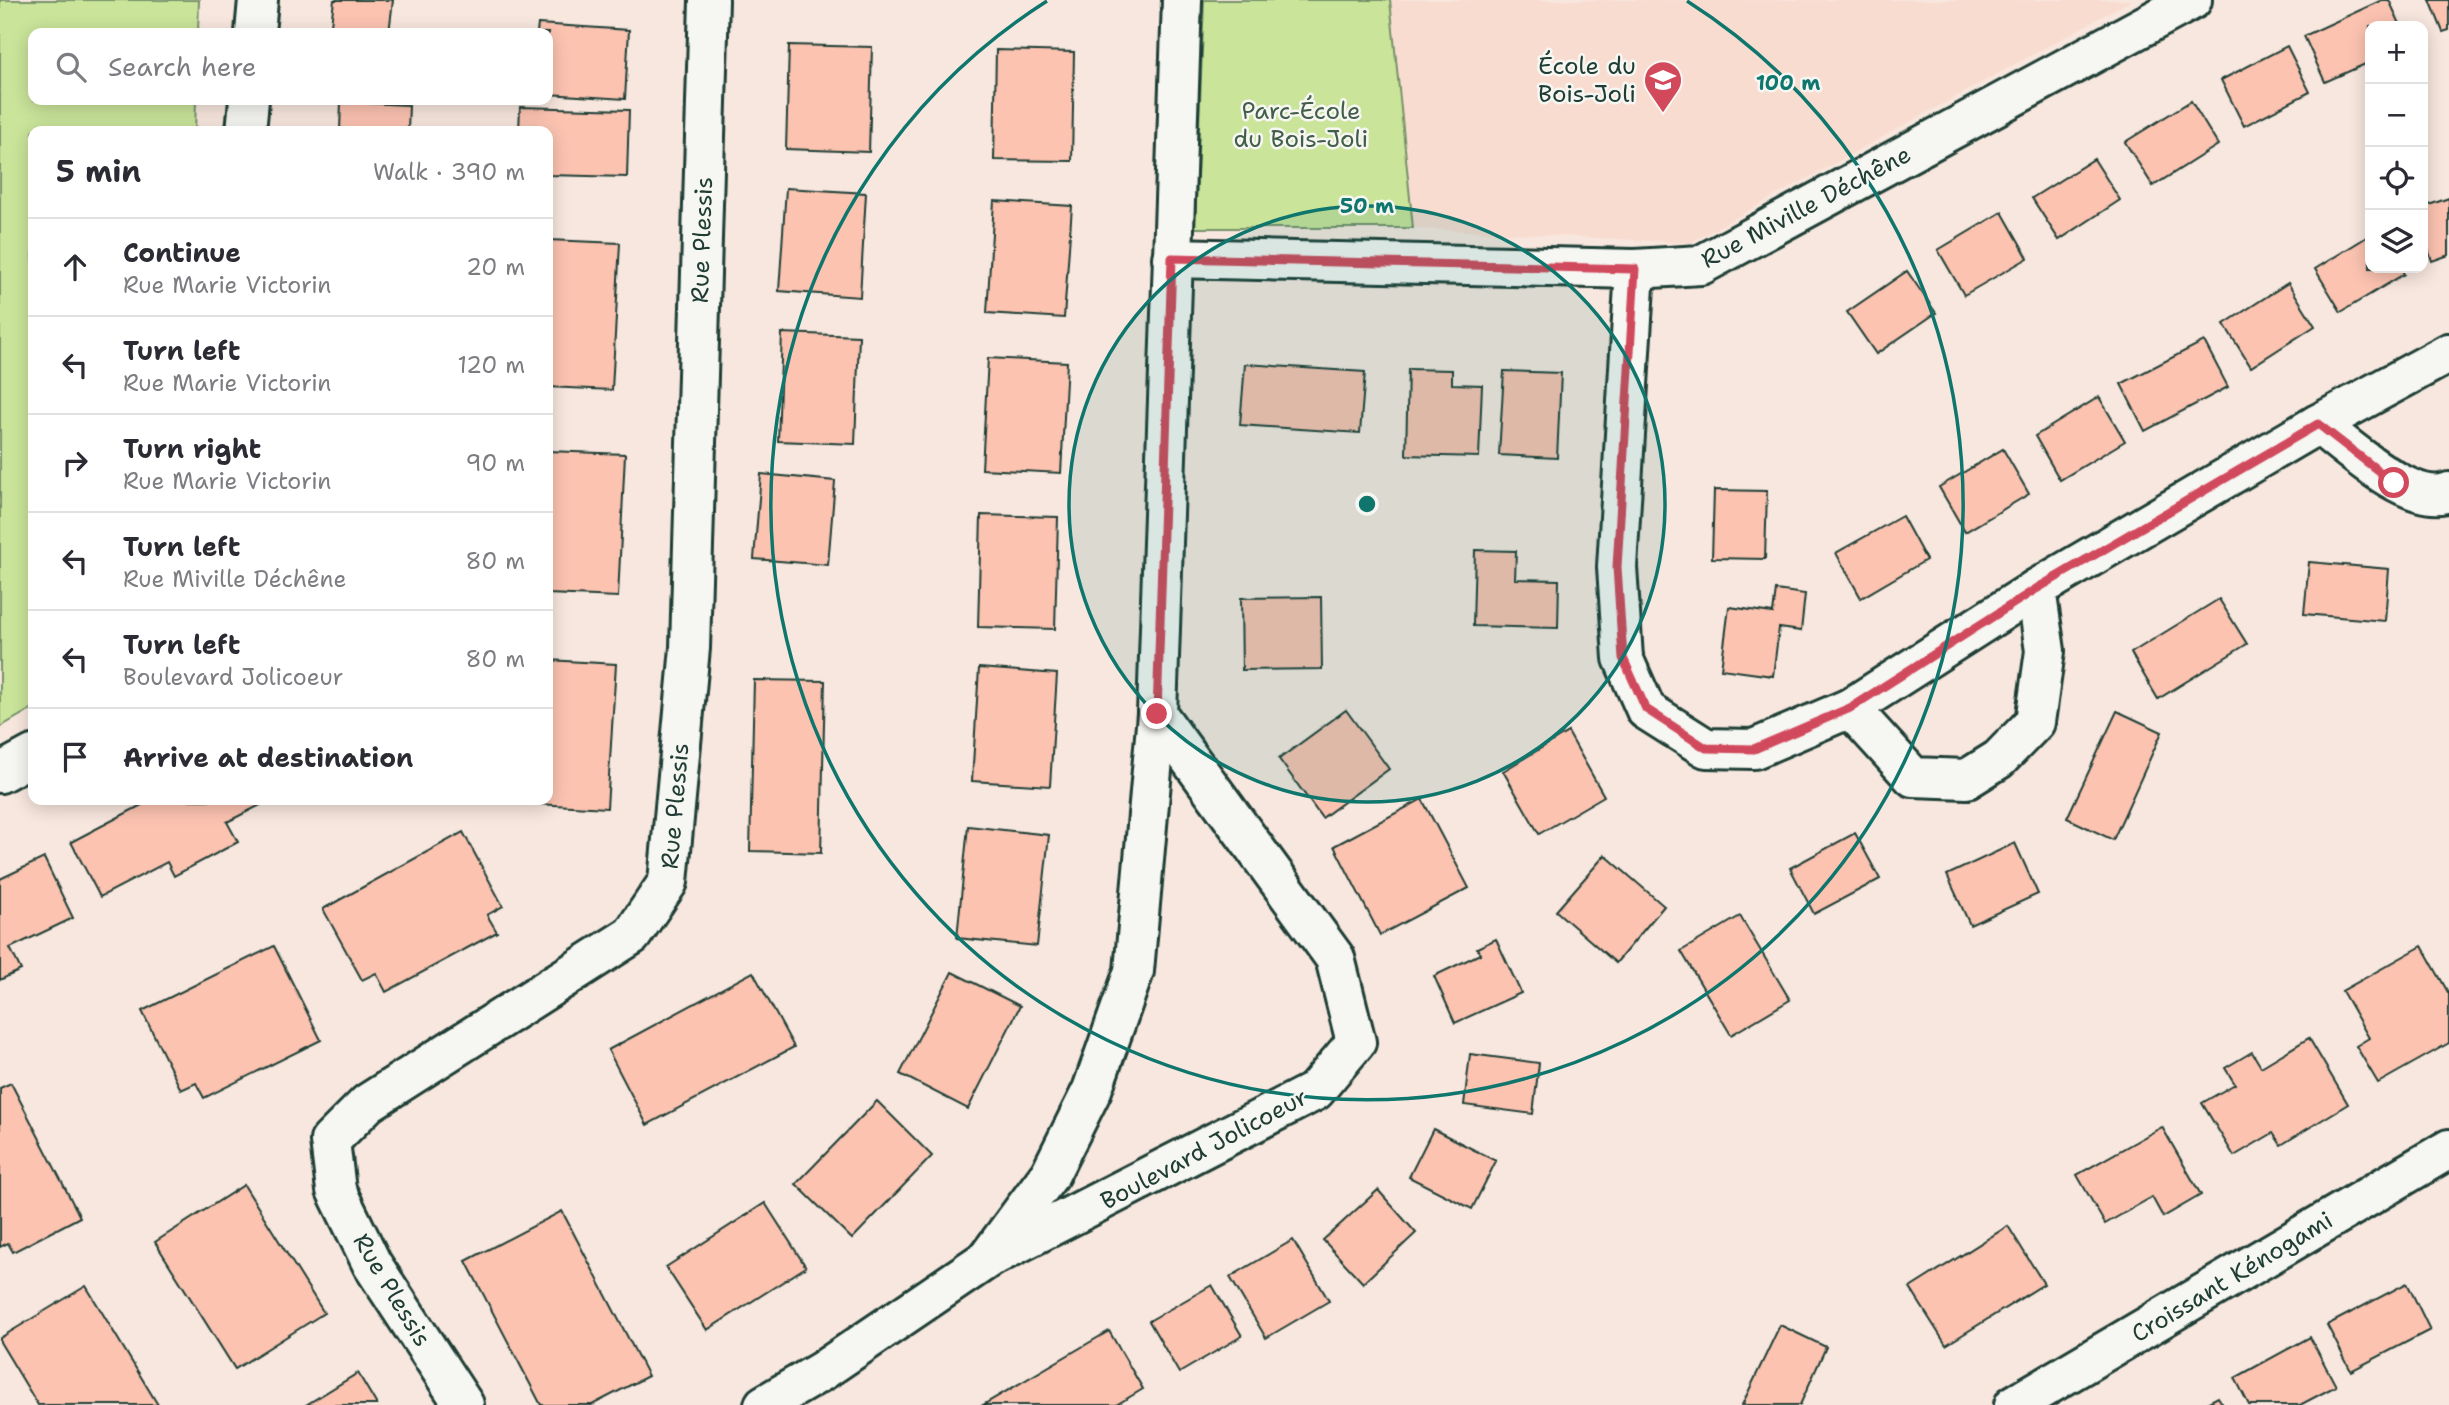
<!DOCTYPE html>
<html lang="en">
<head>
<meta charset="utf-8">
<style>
	:root { --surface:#fff; --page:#f7f7f7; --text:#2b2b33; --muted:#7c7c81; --line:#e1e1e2 }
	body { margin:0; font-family:"Shantell Sans",sans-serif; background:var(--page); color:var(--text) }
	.controls { position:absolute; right:21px; top:21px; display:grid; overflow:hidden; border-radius:14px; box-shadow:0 4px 18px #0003 }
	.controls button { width:63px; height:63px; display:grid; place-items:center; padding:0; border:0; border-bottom:2px solid var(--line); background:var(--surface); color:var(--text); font:35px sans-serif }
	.stop { position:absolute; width:21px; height:21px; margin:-16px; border:5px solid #d1495b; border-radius:50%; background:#fff }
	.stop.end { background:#d1495b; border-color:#fff; box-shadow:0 2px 7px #0008 }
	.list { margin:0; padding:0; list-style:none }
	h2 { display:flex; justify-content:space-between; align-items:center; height:91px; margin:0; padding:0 28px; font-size:30px }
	h2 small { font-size:23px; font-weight:400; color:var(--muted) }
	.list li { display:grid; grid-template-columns:46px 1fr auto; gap:21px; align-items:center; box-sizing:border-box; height:98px; padding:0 28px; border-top:2px solid var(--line) }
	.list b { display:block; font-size:26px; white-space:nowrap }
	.list p { margin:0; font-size:23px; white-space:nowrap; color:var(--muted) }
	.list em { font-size:23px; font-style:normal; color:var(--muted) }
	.icon { flex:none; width:38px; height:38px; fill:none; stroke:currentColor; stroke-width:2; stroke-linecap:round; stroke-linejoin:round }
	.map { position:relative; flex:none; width:2449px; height:1405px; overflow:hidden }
	.search { position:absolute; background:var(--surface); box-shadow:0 4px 18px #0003; left:28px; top:28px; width:525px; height:77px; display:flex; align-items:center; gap:18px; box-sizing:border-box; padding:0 24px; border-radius:14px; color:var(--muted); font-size:26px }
	.panel { position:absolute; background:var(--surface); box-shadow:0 4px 18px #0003; left:28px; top:126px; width:525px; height:679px; border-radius:14px }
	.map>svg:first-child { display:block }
	.built { fill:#f9dcd0 }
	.green { fill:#cae49a; stroke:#749067; stroke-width:2 }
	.building { fill:#fcc3b1; stroke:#1f3d34; stroke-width:2 }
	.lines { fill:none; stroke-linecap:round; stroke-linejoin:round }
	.minor-casing { stroke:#1f3d34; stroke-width:44 }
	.minor { stroke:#f6f6f2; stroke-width:38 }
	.route { stroke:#d1495b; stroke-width:9 }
	.ring { fill:none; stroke:#0f766e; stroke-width:3.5 }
	.labels { text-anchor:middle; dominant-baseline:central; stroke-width:5; stroke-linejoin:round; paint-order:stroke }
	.poi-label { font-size:24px; fill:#1f3d34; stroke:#f6f6f2; text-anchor:end }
	.park-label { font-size:24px; fill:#415e48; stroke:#f6f6f2 }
	.street-label { font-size:24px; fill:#1f3d34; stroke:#f6f6f2 }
	.centre { fill:#0f766e; stroke:#f6f6f2; stroke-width:3.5 }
	.ring-label { font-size:21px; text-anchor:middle; font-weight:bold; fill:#0f766e; stroke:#f6f6f2; stroke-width:5; stroke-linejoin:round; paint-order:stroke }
</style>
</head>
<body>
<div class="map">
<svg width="2449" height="1405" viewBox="0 0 2449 1405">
	<rect width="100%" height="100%" fill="#f8e7de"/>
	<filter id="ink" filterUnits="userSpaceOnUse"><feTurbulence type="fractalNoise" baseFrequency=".0143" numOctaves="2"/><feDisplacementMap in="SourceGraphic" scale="14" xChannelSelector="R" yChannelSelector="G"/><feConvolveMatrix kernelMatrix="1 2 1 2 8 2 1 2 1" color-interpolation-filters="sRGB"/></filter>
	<g filter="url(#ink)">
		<polygon class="built" points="1390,0 2132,0 1690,243 1413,228"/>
		<g class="green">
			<polygon points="0,0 199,0 198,33 33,33 33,100 196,100 195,131 33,131 33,708 0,727"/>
			<polygon points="1204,0 1390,0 1413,228 1195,228"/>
		</g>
		<g class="building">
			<polygon points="334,0 393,0 389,33 330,33"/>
			<polygon points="2382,0 2389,0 2401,26 2370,26 2370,62 2325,82 2304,36"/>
			<polygon points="2430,0 2449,0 2449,30 2443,32"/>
			<polygon points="538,24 629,30 625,99 548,94 548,33 537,33"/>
			<polygon points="789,45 872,47 869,152 786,149"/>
			<polygon points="2287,46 2310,92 2244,126 2221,80"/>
			<polygon points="996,50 1074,52 1072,161 994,160"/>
			<polygon points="2191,101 2218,145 2153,186 2125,142"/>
			<polygon points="341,102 409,105 408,131 340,131"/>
			<polygon points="520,107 629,110 627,177 548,175 548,131 519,131"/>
			<polygon points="2094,159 2120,200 2059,240 2032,198"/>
			<polygon points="786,188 866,193 860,297 779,291"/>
			<polygon points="2449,198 2449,255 2432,261 2423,234 2423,207"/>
			<polygon points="994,201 1072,206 1064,318 987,313"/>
			<polygon points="2002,212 2028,258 1964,295 1938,250"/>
			<polygon points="2370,235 2370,268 2401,268 2404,274 2341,312 2315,269"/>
			<polygon points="548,240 620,243 612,390 548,387"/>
			<polygon points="1907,271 1936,313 1876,354 1847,312"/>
			<polygon points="2288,283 2315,326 2251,367 2224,324"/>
			<polygon points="782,333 859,336 855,444 778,441"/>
			<polygon points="2204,341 2228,387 2145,431 2121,384"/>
			<polygon points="988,358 1067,362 1061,473 982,469"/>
			<polygon points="1245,364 1365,372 1360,433 1240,425"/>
			<polygon points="1408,369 1452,370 1452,384 1482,385 1479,457 1406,455"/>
			<polygon points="1504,371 1561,373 1557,458 1499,455"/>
			<polygon points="2099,397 2125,441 2060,480 2035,436"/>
			<polygon points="2003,449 2029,494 1965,532 1939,487"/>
			<polygon points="548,451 625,454 618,597 548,594"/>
			<polygon points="761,474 835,481 828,565 754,559"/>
			<polygon points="1714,490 1767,491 1765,559 1712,558"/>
			<polygon points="981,515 1058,517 1055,629 978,627"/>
			<polygon points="1902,516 1926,560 1861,598 1836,553"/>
			<polygon points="1475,550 1516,551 1515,579 1559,580 1558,628 1473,626"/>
			<polygon points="2309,562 2389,569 2385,621 2304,614"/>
			<polygon points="1776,590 1805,594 1801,631 1779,628 1773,676 1721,669 1729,607 1773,613"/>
			<polygon points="1321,597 1322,669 1242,670 1241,598"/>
			<polygon points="2219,599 2247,644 2158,699 2131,653"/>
			<polygon points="548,660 616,664 607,808 500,802 548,800"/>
			<polygon points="979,668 1057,674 1050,786 972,781"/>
			<polygon points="754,680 825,681 821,853 750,851"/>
			<polygon points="1346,710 1389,769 1322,818 1279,759"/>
			<polygon points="2117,711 2162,732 2113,840 2067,818"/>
			<polygon points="1568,732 1604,796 1539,834 1503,771"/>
			<polygon points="1422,799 1469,888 1380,935 1334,846"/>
			<polygon points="151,800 270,800 227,822 238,842 174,876 167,862 100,897 71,842"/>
			<polygon points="968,826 1049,835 1037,946 957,938"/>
			<polygon points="463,832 503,906 487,915 497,932 386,992 376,973 362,980 323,909"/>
			<polygon points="1855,833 1880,879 1814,914 1790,868"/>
			<polygon points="2015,843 2038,894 1970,925 1947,875"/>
			<polygon points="1605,855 1664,906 1616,963 1556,911"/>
			<polygon points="44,858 73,918 10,948 21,970 0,980 0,879"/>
			<polygon points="1740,916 1790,1000 1731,1035 1681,951"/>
			<polygon points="1496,939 1521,993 1455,1023 1434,976 1480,954 1477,948"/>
			<polygon points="274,946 321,1040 204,1098 196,1083 181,1090 142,1011"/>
			<polygon points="2422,946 2449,994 2449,1043 2378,1083 2356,1046 2369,1038 2342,991"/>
			<polygon points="753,972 794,1047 647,1125 608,1050"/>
			<polygon points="952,972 1020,1006 968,1109 900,1074"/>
			<polygon points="2309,1038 2348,1104 2281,1145 2273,1133 2234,1156 2202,1103 2235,1084 2225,1068 2252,1052 2261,1067"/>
			<polygon points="1470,1054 1539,1063 1533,1114 1464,1105"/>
			<polygon points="11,1083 80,1217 13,1252 8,1243 0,1247 0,1088"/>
			<polygon points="877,1101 932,1156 852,1239 796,1184"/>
			<polygon points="2162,1127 2201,1195 2163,1217 2152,1197 2105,1224 2077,1175"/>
			<polygon points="1433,1129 1496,1161 1472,1209 1409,1177"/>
			<polygon points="244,1185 324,1313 235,1369 155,1242"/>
			<polygon points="1378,1190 1416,1233 1363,1283 1323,1240"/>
			<polygon points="765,1203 806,1267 707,1330 666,1267"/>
			<polygon points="562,1211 648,1376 592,1405 541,1405 466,1261"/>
			<polygon points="2008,1226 2044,1284 1946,1345 1910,1288"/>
			<polygon points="1293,1240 1329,1301 1266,1338 1230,1277"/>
			<polygon points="2407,1283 2430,1330 2351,1371 2327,1325"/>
			<polygon points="1212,1285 1242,1336 1179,1373 1149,1321"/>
			<polygon points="86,1286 158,1405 38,1405 0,1342 0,1338"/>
			<polygon points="1780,1325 1826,1347 1800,1405 1742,1405"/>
			<polygon points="1109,1331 1143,1389 1116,1405 983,1405"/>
			<polygon points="2310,1337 2336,1386 2300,1405 2249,1405 2235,1378"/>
			<polygon points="358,1373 377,1405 306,1405"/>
			<polygon points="2218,1397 2223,1405 2203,1405"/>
		</g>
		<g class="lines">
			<defs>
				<g id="minor">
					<polyline points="255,33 258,0"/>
					<polyline points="246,131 249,100"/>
					<polyline points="1172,258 1635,269 1701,265 2192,0"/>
					<polyline points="1635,269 1617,567 1623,658 1646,710 1706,748 1754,749 1850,708 2036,589 2318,424 2449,353"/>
					<path d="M2318,424C2346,446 2412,507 2449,492"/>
					<polyline points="1850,708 1913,777 1967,779 1999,759 2035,722 2045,651 2036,589"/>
					<polyline points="0,773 33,755"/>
					<polyline points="995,1255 1315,1091 1356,1042 1335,958 1157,714"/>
					<polyline points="464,1405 372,1264 336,1190 330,1141 368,1103 632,935 668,882 690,648 709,0"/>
					<polyline points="764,1405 822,1371 987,1259 1050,1174 1092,1090 1134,971 1157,714 1182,0"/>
					<polyline points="2014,1405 2449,1149"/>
				</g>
			</defs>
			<use href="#minor" class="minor-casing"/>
			<use href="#minor" class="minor"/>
		</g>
	</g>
	<g class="lines" filter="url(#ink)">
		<polyline class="route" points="1157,714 1172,258 1635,269 1617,567 1623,658 1646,709 1706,748 1754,749 1850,708 2036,589 2318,424 2394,483"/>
	</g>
	<circle cx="1367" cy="504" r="298" fill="#0f766e" fill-opacity=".12"/>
	<g class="ring">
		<circle cx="1367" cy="504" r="298"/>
		<path d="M1687 1A596 596 0 1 1 1047 1"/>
	</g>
	<defs>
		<symbol id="school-pin" viewBox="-11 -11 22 30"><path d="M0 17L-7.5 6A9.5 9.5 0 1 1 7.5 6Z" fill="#d1495b" stroke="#f6f6f2"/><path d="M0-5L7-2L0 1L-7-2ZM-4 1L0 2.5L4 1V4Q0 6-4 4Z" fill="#fff"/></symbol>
	</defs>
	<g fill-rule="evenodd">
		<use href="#school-pin" x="1641" y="58" width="44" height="60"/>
	</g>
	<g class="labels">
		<g class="poi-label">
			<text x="1636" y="66">École du<tspan x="1636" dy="28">Bois-Joli</tspan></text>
		</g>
		<g class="park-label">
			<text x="1301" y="111">Parc-École<tspan x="1301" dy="28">du Bois-Joli</tspan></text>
		</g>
		<g class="street-label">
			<text transform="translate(1806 207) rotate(-28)">Rue Miville Déchêne</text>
			<text transform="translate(702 240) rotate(-88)">Rue Plessis</text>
			<text transform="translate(675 806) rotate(-85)">Rue Plessis</text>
			<text transform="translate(1204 1149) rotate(-28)">Boulevard Jolicoeur</text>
			<text transform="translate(2232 1277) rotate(-31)">Croissant Kénogami</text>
			<text transform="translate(392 1290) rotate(59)">Rue Plessis</text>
		</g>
	</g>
	<circle cx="1367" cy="504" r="10" class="centre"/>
	<g class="ring-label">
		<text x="1788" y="90">100 m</text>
		<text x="1367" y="213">50 m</text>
	</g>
</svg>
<div class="controls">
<button>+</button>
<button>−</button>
<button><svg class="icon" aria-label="locate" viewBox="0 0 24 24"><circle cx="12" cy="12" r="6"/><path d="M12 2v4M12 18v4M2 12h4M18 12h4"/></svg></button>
<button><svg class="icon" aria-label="layers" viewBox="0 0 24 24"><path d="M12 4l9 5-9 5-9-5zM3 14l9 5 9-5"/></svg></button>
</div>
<div class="stop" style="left:2394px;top:483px"></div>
<div class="stop end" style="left:1157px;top:714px"></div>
<div class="search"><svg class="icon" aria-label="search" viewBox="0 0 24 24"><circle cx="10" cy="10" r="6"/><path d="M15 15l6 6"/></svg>Search here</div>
<section class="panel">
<h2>5 min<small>Walk · 390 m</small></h2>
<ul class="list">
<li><svg class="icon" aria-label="ahead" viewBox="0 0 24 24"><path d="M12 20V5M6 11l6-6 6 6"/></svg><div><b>Continue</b><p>Rue Marie Victorin</p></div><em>20 m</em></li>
<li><svg class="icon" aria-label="left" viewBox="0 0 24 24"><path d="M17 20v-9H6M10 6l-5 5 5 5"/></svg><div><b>Turn left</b><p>Rue Marie Victorin</p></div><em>120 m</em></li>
<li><svg class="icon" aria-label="right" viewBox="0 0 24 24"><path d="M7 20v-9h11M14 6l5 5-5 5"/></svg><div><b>Turn right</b><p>Rue Marie Victorin</p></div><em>90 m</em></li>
<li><svg class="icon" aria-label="left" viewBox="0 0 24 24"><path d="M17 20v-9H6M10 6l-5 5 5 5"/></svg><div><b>Turn left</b><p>Rue Miville Déchêne</p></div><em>80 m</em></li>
<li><svg class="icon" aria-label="left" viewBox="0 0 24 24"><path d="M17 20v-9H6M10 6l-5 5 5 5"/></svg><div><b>Turn left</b><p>Boulevard Jolicoeur</p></div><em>80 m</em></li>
<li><svg class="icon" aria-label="arrive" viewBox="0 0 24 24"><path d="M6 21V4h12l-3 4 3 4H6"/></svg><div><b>Arrive at destination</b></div></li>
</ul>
</section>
</div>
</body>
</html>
